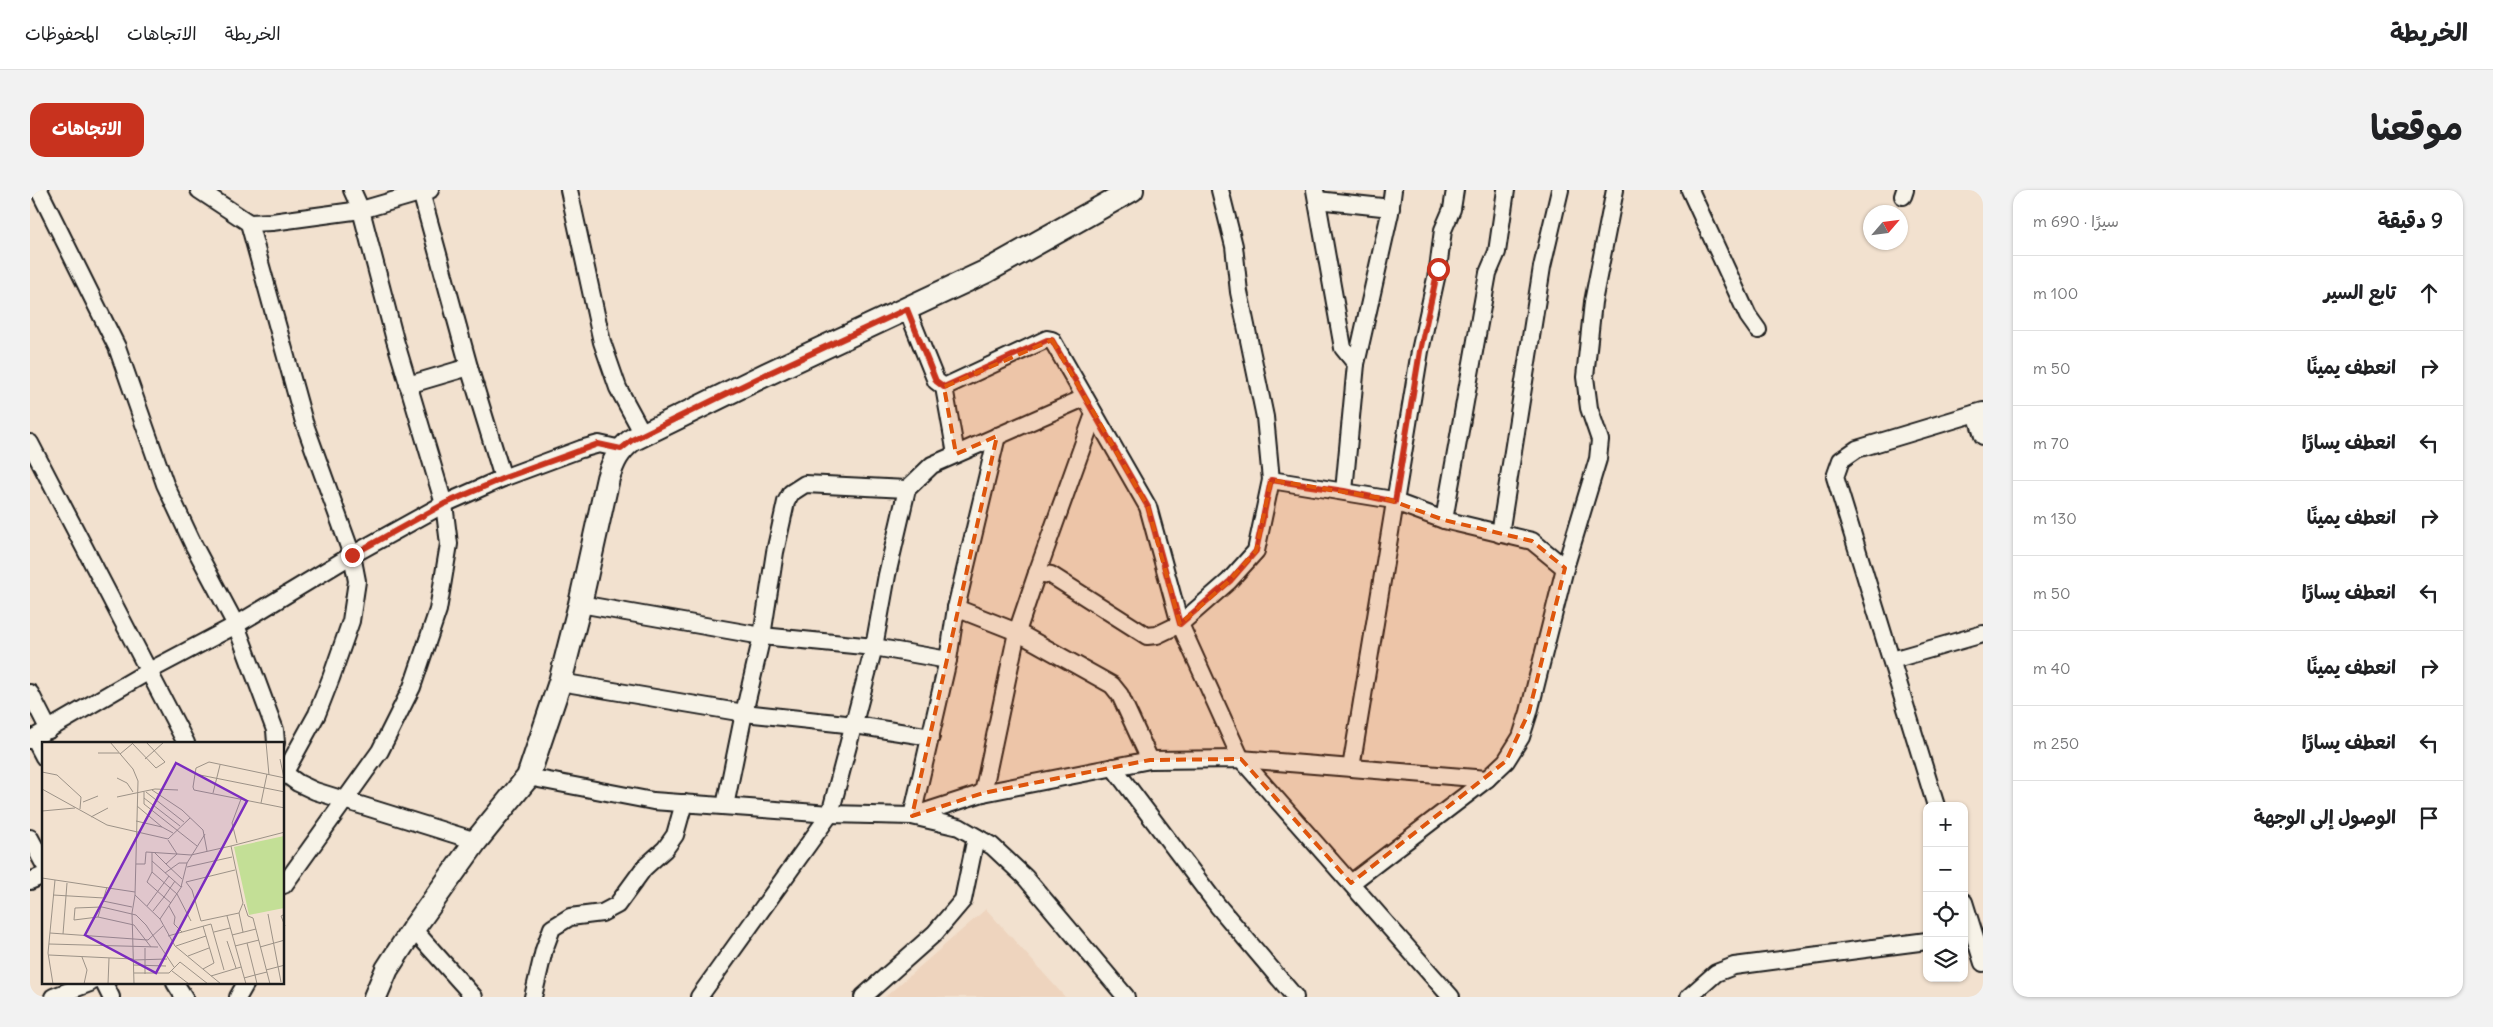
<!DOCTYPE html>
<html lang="ar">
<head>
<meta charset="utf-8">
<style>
	:root { --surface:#fff; --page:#f2f2f2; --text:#202124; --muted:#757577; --line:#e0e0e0; --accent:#c8321e }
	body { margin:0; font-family:Delius,"Playpen Sans Arabic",sans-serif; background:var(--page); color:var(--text); direction:rtl }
	.controls { position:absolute; right:15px; bottom:15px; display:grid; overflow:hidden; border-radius:10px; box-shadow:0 1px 4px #0004 }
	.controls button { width:45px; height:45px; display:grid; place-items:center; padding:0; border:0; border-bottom:1px solid var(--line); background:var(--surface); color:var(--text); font:25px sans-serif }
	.compass { position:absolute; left:1833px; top:15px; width:45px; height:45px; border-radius:50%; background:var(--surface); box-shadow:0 1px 4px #0004; rotate:62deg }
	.stop { position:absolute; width:15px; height:15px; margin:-11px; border:4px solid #c8321e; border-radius:50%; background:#fff }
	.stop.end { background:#c8321e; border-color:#fff; box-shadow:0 1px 5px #0008 }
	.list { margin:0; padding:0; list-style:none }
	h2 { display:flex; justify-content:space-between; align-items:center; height:65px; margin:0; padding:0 20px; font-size:21px }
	h2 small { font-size:16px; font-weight:400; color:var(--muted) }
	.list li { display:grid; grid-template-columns:32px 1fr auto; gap:15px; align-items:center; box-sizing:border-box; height:75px; padding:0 20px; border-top:1px solid var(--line) }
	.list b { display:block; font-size:19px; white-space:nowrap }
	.list em { font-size:16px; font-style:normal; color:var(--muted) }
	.icon { flex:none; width:28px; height:28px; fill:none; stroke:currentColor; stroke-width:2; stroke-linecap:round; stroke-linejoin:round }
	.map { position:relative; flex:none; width:1953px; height:807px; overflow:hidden; direction:ltr; border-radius:15px }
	header { display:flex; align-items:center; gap:30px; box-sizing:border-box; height:70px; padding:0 25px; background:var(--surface); border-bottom:1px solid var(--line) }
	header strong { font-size:24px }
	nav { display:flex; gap:28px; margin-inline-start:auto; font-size:18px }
	.intro { display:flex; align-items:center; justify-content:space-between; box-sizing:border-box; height:120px; padding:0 30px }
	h1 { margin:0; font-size:35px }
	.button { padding:12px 22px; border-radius:15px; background:var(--accent); color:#fff; font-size:18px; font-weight:700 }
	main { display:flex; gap:30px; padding:0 30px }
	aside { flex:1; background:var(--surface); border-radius:15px; box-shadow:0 1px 4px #0004 }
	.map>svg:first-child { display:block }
	.built { fill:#eed4be }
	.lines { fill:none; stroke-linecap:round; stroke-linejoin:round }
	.street-casing { stroke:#1c1c1c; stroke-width:20 }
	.secondary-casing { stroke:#1c1c1c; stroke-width:26 }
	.street { stroke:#f7f3e8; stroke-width:16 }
	.secondary { stroke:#f7f3e8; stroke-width:22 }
	.route { stroke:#c8321e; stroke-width:6 }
	.marked { fill:#de560d; fill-opacity:0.2; stroke:#de560d; stroke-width:4; stroke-dasharray:10 6; stroke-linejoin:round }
	.inset-road { fill:none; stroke:#9c9287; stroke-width:1 }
	.view { fill:#7b2cbf; fill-opacity:0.15; stroke:#7b2cbf; stroke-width:2.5 }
	.inset-edge { fill:none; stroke:#1c1c1c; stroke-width:2.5 }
</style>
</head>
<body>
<header>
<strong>الخريطة</strong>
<nav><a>الخريطة</a><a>الاتجاهات</a><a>المحفوظات</a></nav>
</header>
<div class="intro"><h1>موقعنا</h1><a class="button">الاتجاهات</a></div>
<main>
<aside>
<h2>9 دقيقة<small>سيرًا · 690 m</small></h2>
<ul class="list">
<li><svg class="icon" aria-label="ahead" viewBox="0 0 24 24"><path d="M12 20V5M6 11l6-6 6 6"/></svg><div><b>تابع السير</b></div><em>100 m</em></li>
<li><svg class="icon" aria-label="right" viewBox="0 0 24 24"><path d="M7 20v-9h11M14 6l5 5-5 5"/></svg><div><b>انعطف يمينًا</b></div><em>50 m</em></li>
<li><svg class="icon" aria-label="left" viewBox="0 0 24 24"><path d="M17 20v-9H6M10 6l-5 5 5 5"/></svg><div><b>انعطف يسارًا</b></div><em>70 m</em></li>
<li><svg class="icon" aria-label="right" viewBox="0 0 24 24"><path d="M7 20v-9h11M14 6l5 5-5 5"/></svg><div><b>انعطف يمينًا</b></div><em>130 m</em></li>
<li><svg class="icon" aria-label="left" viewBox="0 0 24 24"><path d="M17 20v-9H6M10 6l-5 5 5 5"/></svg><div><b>انعطف يسارًا</b></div><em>50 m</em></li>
<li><svg class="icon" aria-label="right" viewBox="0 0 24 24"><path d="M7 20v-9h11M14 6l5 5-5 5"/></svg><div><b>انعطف يمينًا</b></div><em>40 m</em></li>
<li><svg class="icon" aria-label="left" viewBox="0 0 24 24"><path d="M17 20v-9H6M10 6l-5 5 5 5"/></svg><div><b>انعطف يسارًا</b></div><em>250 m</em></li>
<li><svg class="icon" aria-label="arrive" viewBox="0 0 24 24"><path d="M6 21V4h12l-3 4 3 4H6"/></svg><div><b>الوصول إلى الوجهة</b></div></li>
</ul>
</aside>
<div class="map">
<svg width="1953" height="807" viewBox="0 0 1953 807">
	<rect width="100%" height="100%" fill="#f2e1cf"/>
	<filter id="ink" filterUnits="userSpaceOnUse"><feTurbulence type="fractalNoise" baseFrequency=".02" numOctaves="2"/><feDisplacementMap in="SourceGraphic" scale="10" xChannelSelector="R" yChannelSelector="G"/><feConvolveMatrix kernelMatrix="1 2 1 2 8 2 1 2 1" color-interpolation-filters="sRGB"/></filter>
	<g filter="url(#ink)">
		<polygon class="built" points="956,719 1035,807 855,807"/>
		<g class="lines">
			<defs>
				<g id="street">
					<polyline points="9,0 87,157 135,294 164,356 206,435 245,540 246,553"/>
					<polyline points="169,0 219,33 242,32 331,20 400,0"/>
					<polyline points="539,0 572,152 588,198 613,244"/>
					<polyline points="1190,0 1204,56 1209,102 1235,227 1241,290 1357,309 1414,330 1502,351 1535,378"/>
					<polyline points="1285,0 1313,158 1326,174 1314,301"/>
					<polyline points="1660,0 1718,126 1728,140"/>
					<polyline points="391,2 439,177 473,288"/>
					<polyline points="1873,6 1875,0"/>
					<polyline points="1287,10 1361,18"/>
					<polyline points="219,33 274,232 322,365 327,391 321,431 301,488 287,524 254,584"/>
					<polyline points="877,119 906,191 914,197 1017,149 1022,150 1118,317 1150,434 1199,391 1226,361 1241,290"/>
					<polyline points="1326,174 1360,23 1363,0"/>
					<polyline points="378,195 439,177"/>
					<polyline points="914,197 926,264"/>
					<polyline points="1946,223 1953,246"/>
					<polyline points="967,246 926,418 918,470 882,626 953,603 1120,570 1211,569 1457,589"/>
					<polyline points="0,253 156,553"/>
					<polyline points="1414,330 1458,83 1467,62 1476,0"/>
					<polyline points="1470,344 1512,77 1530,0"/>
					<polyline points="1007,383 1064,224"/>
					<polyline points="550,414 732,446 844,457 918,470"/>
					<polyline points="926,418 987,442 1082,495 1090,505 1120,570"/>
					<polyline points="1862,470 1953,444"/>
					<polyline points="530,492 714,523 732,446 745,362 756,312 761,303 775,294 877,299"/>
					<polyline points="0,503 19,540"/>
					<polyline points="4,548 14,567"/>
					<polyline points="0,550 119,481 206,435 322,365 414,314 473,288 551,259 569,254 591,259"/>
					<polyline points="1083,577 1188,716 1265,807"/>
					<polyline points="1321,578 1390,161 1408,79 1413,40 1422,19 1425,0"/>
					<polyline points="254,583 268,593 285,601 446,651"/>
					<polyline points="498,587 623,611 800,624 882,626 929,637 962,656 995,687 1096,807"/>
					<polyline points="953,603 987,442 1007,383 1021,385 1117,446 1127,445 1150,434 1211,569 1421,807"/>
					<polyline points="695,616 714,523 825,535 901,547"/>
					<polyline points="1906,616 1805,287 1811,270 1827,259 1953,221"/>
					<polyline points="0,648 14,674"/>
					<polyline points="0,691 14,685"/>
					<polyline points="1321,693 1457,589 1476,571 1491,547 1499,522 1535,378 1568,269 1570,250 1559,218 1555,187 1563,112 1585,0"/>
					<polyline points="254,695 350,561 382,497 408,420 419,354 414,314 365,150 331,20 322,0"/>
					<polyline points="1934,712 1953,773"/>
					<polyline points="383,739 444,807"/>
					<polyline points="74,793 81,807"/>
					<polyline points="145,793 154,807"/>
					<polyline points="23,807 60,793"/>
					<polyline points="208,807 216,793"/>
					<polyline points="503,807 514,760 522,738 540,727 572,723 587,715 614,678 635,659 645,645 654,613"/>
					<polyline points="669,807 800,624 844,457 857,385 877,299 902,275 1054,208"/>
					<polyline points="833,807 905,743 933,710 946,647"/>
					<polyline points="1659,807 1686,783 1704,776 1897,751"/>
				</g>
				<path id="secondary" d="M345,807L357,779L383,739L446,651L498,587L530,492L550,414L578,288C583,272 588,261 602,250L737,184L957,81L1102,0"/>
			</defs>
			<use href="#street" class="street-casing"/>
			<use href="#secondary" class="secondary-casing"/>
			<use href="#street" class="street"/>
			<use href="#secondary" class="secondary"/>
		</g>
	</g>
	<g class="lines" filter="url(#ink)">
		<polyline class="route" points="322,365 414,314 474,288 568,254 591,259 602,250 737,184 877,119 906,191 914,197 1017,150 1022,150 1118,317 1150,434 1200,391 1226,361 1241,290 1314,301 1365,312 1390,161 1408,79"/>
	</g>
	<path class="marked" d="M1022,150L1118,317L1150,434L1199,391L1226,361L1241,290L1357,309L1414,330L1502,351L1535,378L1499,522L1476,571L1321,693L1211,569L1120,570L953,603L882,626L967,246L926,264L914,197Z"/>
	<g transform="translate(12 552)">
		<rect width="242" height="242" fill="#f2e1cf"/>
		<path d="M242,94V166L207,173L192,105Z" fill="#c3df96"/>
		<path class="inset-road" d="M68,0L91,27L96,39L93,153L118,177L133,204L179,242M89,0L114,26L123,20L104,0M224,0L227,33M56,11H77M78,12L90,2M103,17L122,0M238,17L242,36M0,30L15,33L39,55L38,67M153,32L243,50M75,36L85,41L91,50M243,36L167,20L154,26L151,45L152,48L243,66M0,47L65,83L126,97L148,76M110,48L140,68L161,88L165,109M102,50V56L138,84M104,50L142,80M171,51L178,23M75,55L113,47L136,48M102,56V62L155,104M41,60L56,54M219,61L225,32M95,64L120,85M0,69L33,66M49,75L66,66M94,79L120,85L131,91M195,101L190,81L199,57M110,110V130L135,152L149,179M112,110L124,122M110,119L139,145L145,121L163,92M94,122H103L104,110L135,112L126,98M145,125L190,115M110,130L105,140L122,155L111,169M123,131L137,121H145M0,136L93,150M140,137L124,122L135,112L149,113L189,104M144,140L150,148L159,179L197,171L201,161L189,104L243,90M144,140L193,128M11,153L62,156M61,159L90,165M129,161L122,155L133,139M202,162L206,174L211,176L228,242M105,164L127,134M127,164L133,175L132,182L140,190M197,171L201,190M226,172L239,240M243,172L239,174L243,184M185,174L204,242M56,175L65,145M118,177L140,144M172,190L188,186M8,191L106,198L121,184M21,192L25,141M190,193L214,187M126,194L169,182L182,228M185,199L194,226M7,202L116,205M134,204L164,194M193,204L217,198M109,205L92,183L56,175L32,178L33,166L60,165L94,173L104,183L132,225M218,205L243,198M7,213L91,217M146,214L167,206M40,215L45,228L42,242M91,218L125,217M91,223L124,224M161,227L172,221L161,184M224,228L243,223M130,229L147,242M92,231H127L138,220L166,242M103,232V206M169,234L199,225M202,236L213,233L205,201M11,242L6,211L13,138M66,242L67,216M92,242L90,171L93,153M215,242L213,233L225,230"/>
		<path class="view" d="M134,21L205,59L114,231L43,193Z"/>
		<rect width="242" height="242" class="inset-edge"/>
	</g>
</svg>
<div class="controls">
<button>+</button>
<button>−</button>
<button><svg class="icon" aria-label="locate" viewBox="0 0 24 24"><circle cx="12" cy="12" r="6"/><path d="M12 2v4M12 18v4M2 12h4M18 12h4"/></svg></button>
<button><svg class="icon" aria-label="layers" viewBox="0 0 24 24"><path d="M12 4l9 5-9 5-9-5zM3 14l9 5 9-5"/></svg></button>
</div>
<svg class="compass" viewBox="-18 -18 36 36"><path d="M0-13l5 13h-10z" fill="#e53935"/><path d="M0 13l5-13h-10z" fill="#757577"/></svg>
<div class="stop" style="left:1408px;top:79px"></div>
<div class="stop end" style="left:322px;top:365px"></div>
</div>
</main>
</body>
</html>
